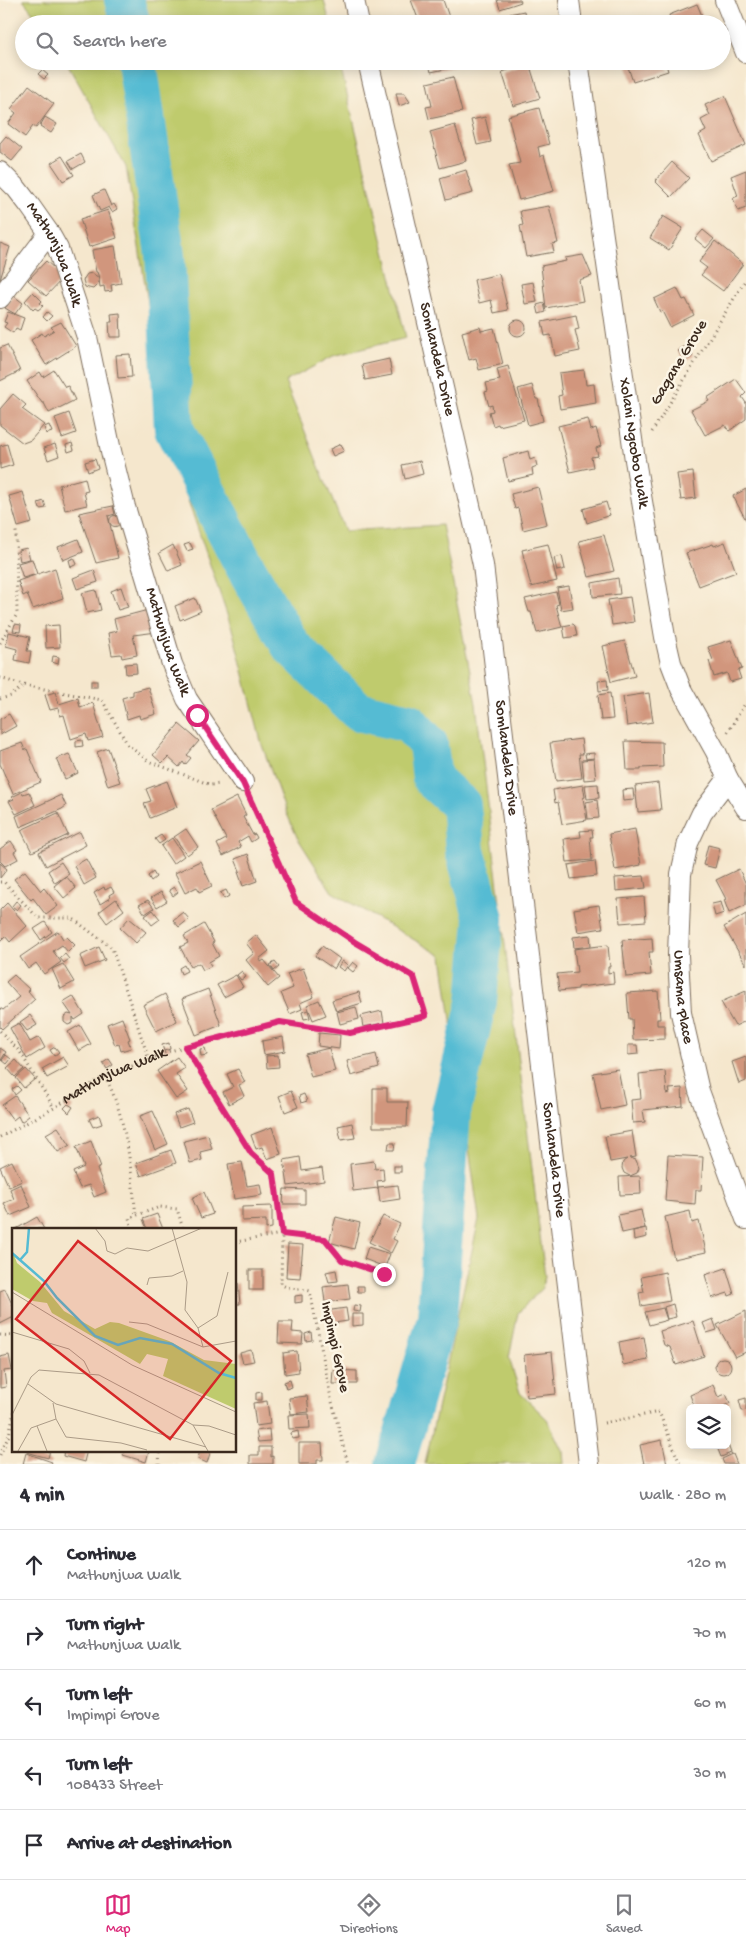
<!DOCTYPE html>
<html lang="en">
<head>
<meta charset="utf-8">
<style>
	:root { --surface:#fff; --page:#f2f2f3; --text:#2b2b33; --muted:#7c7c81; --line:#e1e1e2; --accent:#db2777 }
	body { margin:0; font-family:"Gochi Hand",sans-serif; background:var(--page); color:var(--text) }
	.controls { position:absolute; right:15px; bottom:15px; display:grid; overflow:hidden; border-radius:8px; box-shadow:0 2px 12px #0003 }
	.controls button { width:45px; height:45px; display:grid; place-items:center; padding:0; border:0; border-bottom:1px solid var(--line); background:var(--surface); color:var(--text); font:25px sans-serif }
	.stop { position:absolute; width:15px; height:15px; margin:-11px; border:4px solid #db2777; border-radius:50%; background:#fff }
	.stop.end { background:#db2777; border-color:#fff; box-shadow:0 1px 5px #0008 }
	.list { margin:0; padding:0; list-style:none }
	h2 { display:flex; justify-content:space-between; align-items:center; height:65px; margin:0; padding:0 20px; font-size:21px }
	h2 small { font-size:16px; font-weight:400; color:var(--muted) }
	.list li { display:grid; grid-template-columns:32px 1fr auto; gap:15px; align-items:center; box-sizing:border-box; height:70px; padding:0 20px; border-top:1px solid var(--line) }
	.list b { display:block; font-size:19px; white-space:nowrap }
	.list p { margin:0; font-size:16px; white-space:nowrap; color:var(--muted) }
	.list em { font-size:16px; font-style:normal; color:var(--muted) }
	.icon { flex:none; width:28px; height:28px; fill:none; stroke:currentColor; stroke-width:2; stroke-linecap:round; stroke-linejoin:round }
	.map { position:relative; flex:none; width:746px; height:1464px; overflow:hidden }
	.search { position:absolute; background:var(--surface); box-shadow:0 2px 12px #0003; left:15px; right:15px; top:15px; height:55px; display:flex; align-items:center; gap:12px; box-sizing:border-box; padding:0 18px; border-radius:28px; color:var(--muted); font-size:19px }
	.sheet { height:415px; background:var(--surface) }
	nav { display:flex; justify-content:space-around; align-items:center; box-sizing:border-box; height:70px; border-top:1px solid var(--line); background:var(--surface); font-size:14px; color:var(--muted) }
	nav a { display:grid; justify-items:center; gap:2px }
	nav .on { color:var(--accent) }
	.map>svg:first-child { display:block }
	.green { fill:#bfcb6d; stroke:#7d7a46 }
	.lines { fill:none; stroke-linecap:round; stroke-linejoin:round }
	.river { stroke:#55bbd3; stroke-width:40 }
	.building { fill:#d1967d }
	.minor-casing { stroke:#7c6c5b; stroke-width:22 }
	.path { stroke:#7c6c5b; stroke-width:3; stroke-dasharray:1 4; stroke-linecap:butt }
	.minor { stroke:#fff; stroke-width:20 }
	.route { stroke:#db2777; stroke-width:6 }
	.labels { text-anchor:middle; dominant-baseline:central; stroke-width:5; stroke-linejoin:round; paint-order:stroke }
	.street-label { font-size:16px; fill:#3b2a1e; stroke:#fcf5e5 }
	.inset-river { fill:none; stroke:#55bbd3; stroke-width:2.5 }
	.inset-road { fill:none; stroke:#ab9b87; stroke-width:1 }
	.view { fill:#d62828; fill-opacity:0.15; stroke:#d62828; stroke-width:2.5 }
	.inset-edge { fill:none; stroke:#3b2a1e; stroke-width:2.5 }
</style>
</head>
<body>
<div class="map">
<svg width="746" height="1464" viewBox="0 0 746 1464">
	<rect width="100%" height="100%" fill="#fcf5e5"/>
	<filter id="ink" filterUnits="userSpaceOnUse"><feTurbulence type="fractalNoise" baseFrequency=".02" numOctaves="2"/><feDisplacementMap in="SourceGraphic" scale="10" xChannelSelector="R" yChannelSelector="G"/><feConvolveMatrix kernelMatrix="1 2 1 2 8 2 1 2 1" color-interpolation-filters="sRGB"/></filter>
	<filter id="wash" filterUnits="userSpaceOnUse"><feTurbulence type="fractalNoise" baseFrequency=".0096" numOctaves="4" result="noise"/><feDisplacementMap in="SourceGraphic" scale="20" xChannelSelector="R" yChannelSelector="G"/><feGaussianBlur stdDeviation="1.12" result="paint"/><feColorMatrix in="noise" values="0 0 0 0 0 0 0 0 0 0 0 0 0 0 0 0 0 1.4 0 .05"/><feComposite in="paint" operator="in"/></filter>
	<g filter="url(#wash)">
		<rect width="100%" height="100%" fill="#f5e7cd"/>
		<g class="green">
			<polygon points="23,0 324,0 330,24 42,24"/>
			<polygon points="66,61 339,61 406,338 333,356 285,382 345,531 442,525 476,704 545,1277 542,1288 518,1313 509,1358 520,1393 547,1419 563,1452 564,1464 425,1464 479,1219 442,956 332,892 297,837 284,807 262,745 233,632 173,456 126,167"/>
		</g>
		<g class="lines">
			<g class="river">
				<polyline points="124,0 131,24"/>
				<polyline points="137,61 165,255 174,429 243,563 291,646 358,711 409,723 428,744 432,779 461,805 465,851 484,919 477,1002 451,1112 437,1319 395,1464"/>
			</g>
		</g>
		<g id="blocks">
			<g class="building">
				<polygon points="411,0 443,0 449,17 431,24 420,24"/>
				<polygon points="497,0 520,0 521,2 500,9"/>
				<polygon points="697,4 703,18 698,20 700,24 672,24 669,15"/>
				<polygon points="524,11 527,24 501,24 499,16"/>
				<polygon points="428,61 453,61 455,67 431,72"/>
				<polygon points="626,61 665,61 668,71 633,82"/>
				<polygon points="529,63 540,98 513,106 502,72"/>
				<polygon points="42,70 48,75 44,79 38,74"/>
				<polygon points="453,77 462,112 429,119 426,107 432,106 427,83"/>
				<polygon points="29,85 54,104 36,128 33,126 25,137 8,124 16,113 11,109"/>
				<polygon points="396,93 404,93 410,102 399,106"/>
				<polygon points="725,96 746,145 711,161 699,135 706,131 701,120 710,115 705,105"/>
				<polygon points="539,108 549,144 538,147 540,157 544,155 554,191 519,200 509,165 520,163 508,116"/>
				<polygon points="45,117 57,124 51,133 40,126"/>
				<polygon points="485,117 491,142 477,145 471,120"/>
				<polygon points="455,125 466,161 440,168 430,132"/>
				<polygon points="6,136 22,149 12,161 0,152 0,143"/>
				<polygon points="81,154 85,162 73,169 68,161"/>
				<polygon points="62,156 74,175 63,181 51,163"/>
				<polygon points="672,162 689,178 671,197 655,181"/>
				<polygon points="466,170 473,193 446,200 440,178"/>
				<polygon points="746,170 746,208 738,211 733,198 738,196 731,176"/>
				<polygon points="104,190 111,206 114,204 117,209 112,212 109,207 100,211 93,195"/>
				<polygon points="549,206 558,243 552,244 554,252 526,257 520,226 523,225 520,211"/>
				<polygon points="108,210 117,238 89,247 80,219"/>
				<polygon points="663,216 683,228 669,250 650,238"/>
				<polygon points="703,230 714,239 706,248 695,239"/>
				<polygon points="715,241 743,264 723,291 701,275 707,268 699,262"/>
				<polygon points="0,243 10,247 0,280"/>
				<polygon points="115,246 121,283 111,285 112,291 105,292 104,286 100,287 99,279 97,285 93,289 85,287 83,280 87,274 92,273 99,278 97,272 96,272 92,250"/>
				<polygon points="583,255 592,276 579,280 583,301 546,308 541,266 566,261 565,258"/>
				<polygon points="46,261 64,277 46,296 28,280"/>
				<polygon points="499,274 508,310 494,313 491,300 479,303 474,280"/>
				<polygon points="533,282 537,302 525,304 521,284"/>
				<polygon points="677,288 683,300 686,299 694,315 670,327 662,311 660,312 654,299"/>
				<polygon points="33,292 42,301 40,303 43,306 38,310 35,308 33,310 25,301"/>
				<polygon points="14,296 23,303 15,314 5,308"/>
				<polygon points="544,303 546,312 539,314 537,305"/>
				<polygon points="8,312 24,318 20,330 16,328 13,333 4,327 7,323 4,322"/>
				<polygon points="47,312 52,316 47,321 43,317"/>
				<polygon points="120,313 121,337 110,337 109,322 112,322 111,314"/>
				<polygon points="576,315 579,329 575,330 580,351 555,356 551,335 545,336 542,322"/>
				<circle cx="518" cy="328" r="8"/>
				<polygon points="61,322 76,346 46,365 31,340 42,333 44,336 54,330 51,327"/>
				<polygon points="480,327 481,331 494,328 503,364 479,370 476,358 469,360 462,332"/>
				<polygon points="7,345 20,371 0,381 0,348"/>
				<polygon points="688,345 693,356 684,361 678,350"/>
				<polygon points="130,354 132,377 118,378 116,355"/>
				<polygon points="389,359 392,375 365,380 362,365"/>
				<polygon points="508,366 524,420 499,426 498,424 493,426 489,412 493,411 492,405 489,406 485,392 488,391 486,383 500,380 497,369"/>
				<polygon points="54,370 65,387 68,386 75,400 49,413 44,403 42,403 27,381 40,372 43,377"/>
				<polygon points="584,370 586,385 594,384 596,403 560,409 558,396 562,395 559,373"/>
				<polygon points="736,379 746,393 742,397 746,403 746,419 729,431 725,425 705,435 691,410 709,401 707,398"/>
				<polygon points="532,385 536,399 538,399 543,421 528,425 518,389"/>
				<polygon points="13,394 26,405 22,409 44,425 31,440 23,443 0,425 0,409"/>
				<polygon points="69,413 76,433 62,438 55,418"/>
				<polygon points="588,419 591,430 596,428 601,446 596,448 598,456 591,457 593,467 570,472 558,426"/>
				<polygon points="49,425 52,432 46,434 44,427"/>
				<polygon points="72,443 74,450 68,452 66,445"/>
				<polygon points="7,444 13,465 0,469 0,446"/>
				<polygon points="55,444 59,456 48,460 44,448"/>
				<polygon points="341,444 344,451 333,456 330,449"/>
				<polygon points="528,451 530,460 535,458 537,466 532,468 533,475 508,481 503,458"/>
				<polygon points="95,459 98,468 88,472 85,462"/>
				<polygon points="420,461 423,474 405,479 402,465"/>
				<polygon points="693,472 696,498 681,500 677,474"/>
				<polygon points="85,478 88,491 84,492 87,505 65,510 59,485"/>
				<polygon points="538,487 547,524 523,530 518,508 515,509 511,494"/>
				<polygon points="746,489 746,520 733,496"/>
				<polygon points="23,492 32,523 18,527 9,496"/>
				<polygon points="44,501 46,508 40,509 38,503"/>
				<polygon points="606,502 610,515 587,523 583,509"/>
				<polygon points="113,506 115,514 108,516 118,558 96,563 79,513"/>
				<circle cx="115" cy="521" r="5.5"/>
				<polygon points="604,535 614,571 589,577 579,541"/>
				<polygon points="78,539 83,552 63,560 58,547"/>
				<polygon points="725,542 736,572 699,586 686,553 713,544 714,546"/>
				<polygon points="190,543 193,549 187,551 184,545"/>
				<polygon points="548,544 557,581 531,587 522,550"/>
				<polygon points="173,545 182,565 168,571 159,553"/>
				<polygon points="27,548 30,559 20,561 18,550"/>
				<polygon points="562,556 565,569 557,571 554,558"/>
				<polygon points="74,558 77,564 71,567 69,560"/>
				<polygon points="32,559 37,574 23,578 18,563"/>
				<polygon points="55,568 63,598 33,609 27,594 23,596 18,581"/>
				<polygon points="94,570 98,582 77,589 73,578"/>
				<polygon points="618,578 620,594 593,597 592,583"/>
				<polygon points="569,586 573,608 561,610 557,588"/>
				<polygon points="121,587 128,607 118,610 111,591"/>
				<polygon points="96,590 101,610 87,613 82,593"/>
				<polygon points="556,592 559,604 556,605 562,627 537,633 531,612 529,612 525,599"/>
				<polygon points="630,597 634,622 612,625 608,600"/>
				<polygon points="195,598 201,611 180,620 175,606"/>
				<polygon points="152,609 157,632 133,635 137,655 122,658 121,654 112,655 108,633 117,631 114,619"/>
				<polygon points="15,624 21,625 20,632 13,631"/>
				<polygon points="573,624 575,626 577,636 565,638 563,626"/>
				<polygon points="59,625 60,647 46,648 45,626"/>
				<polygon points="9,632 30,637 27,651 31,651 29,663 15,660 17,649 6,646"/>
				<polygon points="731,640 742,669 738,670 741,679 730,682 727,673 714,677 709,661 713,660 708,647"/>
				<polygon points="625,641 635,676 611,682 603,646"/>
				<polygon points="53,656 59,657 58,664 52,662"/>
				<polygon points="136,663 137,673 126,674 125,664"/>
				<polygon points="607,680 608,690 599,691 598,681"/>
				<rect x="91" y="681" width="6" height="6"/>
				<polygon points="148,687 156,714 140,719 139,715 127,719 122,698 133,695 133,691"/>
				<polygon points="55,692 59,704 78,698 80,707 93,703 103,737 88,741 86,734 71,739 64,715 60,716 58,708 50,710 45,695"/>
				<polygon points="610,693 613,719 601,720 598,695"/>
				<polygon points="649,693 653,722 627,726 623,697"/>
				<polygon points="9,714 16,726 0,735 0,719"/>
				<polygon points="179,724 199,741 187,755 191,758 185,765 183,762 179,767 168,757 162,763 153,755"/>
				<polygon points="581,739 583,754 579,754 582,778 556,781 550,743"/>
				<polygon points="82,740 83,746 76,747 76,741"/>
				<polygon points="625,741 662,742 663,767 641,768 641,770 627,770"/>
				<polygon points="22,743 25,750 27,749 41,782 13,794 0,764 0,751"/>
				<polygon points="108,748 120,782 108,786 97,752"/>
				<polygon points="594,753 594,758 586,759 585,754"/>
				<polygon points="69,754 78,773 65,779 56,759"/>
				<polygon points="594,759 596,779 584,780 582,760"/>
				<polygon points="167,781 177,807 150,818 144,803 151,801 146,789"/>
				<polygon points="658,783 661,810 638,812 635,786"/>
				<polygon points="598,784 599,798 587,799 585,785"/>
				<polygon points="583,785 585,797 583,798 587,820 562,824 558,802 555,803 553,790"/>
				<polygon points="633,789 634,800 623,801 622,790"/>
				<polygon points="22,792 23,794 29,792 35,805 16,814 9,801 14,799 12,797"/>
				<polygon points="61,795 66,806 62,809 20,827 16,816"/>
				<polygon points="237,797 246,815 243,817 253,835 255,834 257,838 251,842 248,836 238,842 241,847 223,856 217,844 226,839 211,810"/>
				<polygon points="597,800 599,818 588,819 586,802"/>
				<polygon points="58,813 68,835 32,852 21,830"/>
				<polygon points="186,829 198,847 187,855 174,837"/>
				<polygon points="635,829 641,865 615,870 609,834"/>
				<polygon points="592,830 593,837 590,837 592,860 567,862 564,839 581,837 580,831"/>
				<polygon points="80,832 86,845 46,866 39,852"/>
				<polygon points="161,835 165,840 159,844 155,839"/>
				<polygon points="172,838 184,856 173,864 161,846"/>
				<polygon points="11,841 17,850 14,852 18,859 5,866 0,861 0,849"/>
				<polygon points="708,845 720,848 715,868 703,865"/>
				<polygon points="248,854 257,881 243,886 238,872 240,871 235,859"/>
				<polygon points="86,859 96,878 84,885 74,866"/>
				<polygon points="200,861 212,886 199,892 197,887 185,893 175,873"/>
				<polygon points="595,861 597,876 571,879 568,865"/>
				<polygon points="61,862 69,874 55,883 48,871"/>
				<polygon points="0,863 7,869 0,878"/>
				<polygon points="739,869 746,884 746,905 729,913 724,900 726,899 716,880"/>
				<polygon points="25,871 41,891 44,888 58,906 46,915 33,898 31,900 14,879"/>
				<polygon points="153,872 156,877 151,881 148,876"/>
				<polygon points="66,876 76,888 64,898 54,886"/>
				<polygon points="644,876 646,888 616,891 615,878"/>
				<polygon points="104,887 105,890 111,887 114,892 109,895 110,898 100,904 94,893"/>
				<polygon points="174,887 178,892 173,896 169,890"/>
				<polygon points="226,890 229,896 224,899 220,893"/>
				<polygon points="161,892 167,901 157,907 151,898"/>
				<polygon points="644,897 646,921 620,923 618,899"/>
				<polygon points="116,899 124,910 107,923 99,912"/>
				<polygon points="148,900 154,908 145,914 139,905"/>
				<polygon points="16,901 21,905 17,910 12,906"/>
				<polygon points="721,902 724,913 715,916 712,904"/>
				<polygon points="7,903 27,926 10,942 5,936 0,941 0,910"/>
				<polygon points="599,905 603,928 578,932 574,909"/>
				<polygon points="153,910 160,919 152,925 145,916"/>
				<polygon points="183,912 189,919 179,927 173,920"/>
				<polygon points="746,914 746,965 724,927"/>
				<polygon points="129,918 146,932 136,943 120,928"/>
				<polygon points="45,922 52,932 41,940 34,929"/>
				<polygon points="204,924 214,942 212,943 219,956 209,962 211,966 203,970 199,963 191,967 180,947 188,943 184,936"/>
				<polygon points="58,931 63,939 67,937 75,945 68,952 62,945 53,951 61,962 44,974 36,963 28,969 20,957"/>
				<polygon points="256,935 269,951 259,959 261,962 264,960 279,978 268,987 246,960 254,953 246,943"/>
				<polygon points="590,935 591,946 574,948 573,937"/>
				<polygon points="652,938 653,952 649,952 651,975 626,977 622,940"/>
				<polygon points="608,945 610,967 608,967 608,973 613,972 614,983 578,987 578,989 559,991 557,974 577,972 574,949"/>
				<polygon points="322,946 340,959 334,969 315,956"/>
				<polygon points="99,947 105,960 85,968 80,956"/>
				<polygon points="65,954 69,959 64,963 60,958"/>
				<polygon points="342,961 348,965 344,971 338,967"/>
				<polygon points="275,962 279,967 274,971 270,965"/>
				<polygon points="353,962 358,966 353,972 348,968"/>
				<polygon points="63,964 74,982 61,989 52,969"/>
				<polygon points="184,965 187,971 181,974 179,968"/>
				<polygon points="303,968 314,997 300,1003 302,1009 290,1014 281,993 293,988 287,974"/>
				<polygon points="242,971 246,977 241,980 237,975"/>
				<polygon points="14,975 30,990 28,991 35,999 2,1029 0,1027 0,1008 3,1010 19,997 6,982"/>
				<polygon points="236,975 243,987 224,997 217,985"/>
				<polygon points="208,989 221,1025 196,1035 182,999"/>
				<polygon points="658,991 660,1019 657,1019 657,1025 665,1025 665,1039 633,1040 632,1019 629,1019 627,993"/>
				<polygon points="746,991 746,1021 735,1026 721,1002"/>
				<polygon points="359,992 362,1003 336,1011 332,1000"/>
				<polygon points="165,994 177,1021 156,1031 143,1005"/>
				<polygon points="73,996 84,1014 75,1020 73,1017 73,1023 68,1025 64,1022 64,1017 68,1014 72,1015 63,1002"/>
				<polygon points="319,1000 326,1015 313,1020 307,1005"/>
				<polygon points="356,1007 359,1019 340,1024 337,1012"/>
				<polygon points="308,1010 310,1018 304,1019 302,1012"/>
				<polygon points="382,1011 384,1023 363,1027 361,1016"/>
				<polygon points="30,1015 37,1025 27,1031 20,1022"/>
				<polygon points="122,1018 130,1039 128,1040 131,1048 121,1051 119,1044 115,1045 107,1024"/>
				<polygon points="19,1023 30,1042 39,1037 45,1048 27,1059 10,1028"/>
				<polygon points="80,1025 91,1044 79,1051 68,1032"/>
				<polygon points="319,1033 340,1035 339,1049 318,1046"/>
				<polygon points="283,1037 285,1051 264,1055 262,1041"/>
				<polygon points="169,1043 170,1049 164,1051 162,1045"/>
				<polygon points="628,1045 637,1045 638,1054 628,1055"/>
				<polygon points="55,1047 59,1052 54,1056 50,1050"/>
				<polygon points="0,1048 6,1052 0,1062"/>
				<polygon points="205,1048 207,1055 201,1056 200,1049"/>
				<polygon points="329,1048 335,1071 311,1077 305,1054"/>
				<polygon points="376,1054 379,1068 351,1076 347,1061"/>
				<polygon points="6,1055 11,1059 7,1064 2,1060"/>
				<polygon points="278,1055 279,1067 267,1068 266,1056"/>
				<polygon points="63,1057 69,1066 47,1078 42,1069"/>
				<polygon points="177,1057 185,1068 176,1074 188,1091 176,1099 157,1071"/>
				<polygon points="746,1057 746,1081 739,1084 732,1062"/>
				<polygon points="109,1059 113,1065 107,1069 103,1063"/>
				<polygon points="16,1060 24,1069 15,1077 7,1068"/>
				<polygon points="26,1069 35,1079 24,1088 16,1078"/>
				<polygon points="238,1069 245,1082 239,1085 244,1096 229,1104 223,1092 233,1087 227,1074"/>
				<polygon points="618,1069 625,1105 601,1110 593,1073"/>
				<polygon points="665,1071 667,1094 670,1093 669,1089 682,1088 683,1106 643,1110 645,1122 633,1123 631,1100 641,1099 639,1074"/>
				<polygon points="17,1086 21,1090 15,1095 12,1089"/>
				<polygon points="373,1088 387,1088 387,1102 408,1102 407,1127 373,1127"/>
				<polygon points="291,1091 298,1107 285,1112 279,1096"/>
				<polygon points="304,1094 307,1101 301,1103 299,1096"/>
				<polygon points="15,1096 29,1116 21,1122 18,1116 13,1120 2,1105"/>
				<polygon points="68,1104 73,1107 69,1113 64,1108"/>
				<polygon points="188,1109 193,1122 179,1127 174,1114"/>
				<polygon points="153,1111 168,1144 155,1150 140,1116"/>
				<polygon points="99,1115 102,1124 93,1127 89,1119"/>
				<polygon points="352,1123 355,1138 341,1140 338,1126"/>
				<polygon points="58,1127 70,1145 58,1152 46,1134"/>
				<polygon points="272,1127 281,1154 267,1159 262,1147 256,1149 251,1135"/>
				<polygon points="632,1131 636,1157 630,1158 636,1160 639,1168 637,1173 630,1176 624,1173 622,1168 623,1162 627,1159 610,1162 605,1136"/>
				<polygon points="208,1135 212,1149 200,1152 202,1160 190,1163 184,1141"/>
				<polygon points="91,1141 101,1167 97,1169 106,1192 94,1197 89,1185 80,1188 73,1172 84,1167 76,1147"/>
				<polygon points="389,1143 395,1143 394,1150 388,1150"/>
				<polygon points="171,1150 176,1163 141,1176 136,1163"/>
				<polygon points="668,1155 703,1157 701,1190 696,1190 695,1204 665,1201"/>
				<polygon points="300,1157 302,1171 322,1168 324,1181 288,1186 284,1160"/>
				<polygon points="12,1161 22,1181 9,1187 0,1167"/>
				<polygon points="374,1161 375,1169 383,1168 384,1180 377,1181 378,1188 353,1191 350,1164"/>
				<polygon points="242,1162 247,1186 260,1184 262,1195 234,1199 228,1164"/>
				<rect x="394" y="1166" width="7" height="6"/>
				<polygon points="640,1176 641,1194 620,1195 619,1177"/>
				<polygon points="21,1184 31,1207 10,1216 4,1203 14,1199 10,1189"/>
				<polygon points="398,1185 400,1199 380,1202 378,1187"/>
				<polygon points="284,1189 305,1190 305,1204 283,1204"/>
				<polygon points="204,1192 213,1214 201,1218 192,1198"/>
				<polygon points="272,1206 272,1228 266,1229 266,1220 242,1221 242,1207"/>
				<polygon points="641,1210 645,1228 622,1233 618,1215"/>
				<polygon points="690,1211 692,1223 699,1221 706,1252 674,1259 665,1217"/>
				<polygon points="157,1214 163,1229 147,1229 143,1219"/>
				<polygon points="383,1216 400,1224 393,1239 397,1241 391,1253 369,1242"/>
				<polygon points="37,1217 44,1229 16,1229"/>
				<polygon points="336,1217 360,1223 354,1249 329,1242"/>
				<polygon points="646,1228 647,1237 634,1240 633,1231"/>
				<polygon points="288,1244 303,1245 300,1278 286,1277"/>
				<polygon points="368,1247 390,1254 385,1267 364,1259"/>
				<polygon points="726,1268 734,1294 729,1296 728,1293 712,1298 705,1275"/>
				<rect x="249" y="1270" width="14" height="20"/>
				<polygon points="336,1270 338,1281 329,1282 326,1272"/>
				<polygon points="665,1272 670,1301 641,1306 639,1293 644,1292 641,1277"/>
				<polygon points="238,1283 240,1304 235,1304 235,1284"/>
				<polygon points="348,1284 350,1299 325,1302 323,1287"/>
				<polygon points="357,1286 364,1286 364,1292 358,1292"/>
				<polygon points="5,1289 14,1308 14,1317 0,1324 0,1291"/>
				<polygon points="302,1295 302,1302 295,1303 295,1296"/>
				<polygon points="673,1304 676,1317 667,1319 664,1307"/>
				<polygon points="354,1305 361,1306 360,1312 353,1311"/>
				<polygon points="346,1308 348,1321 327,1324 325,1311"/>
				<polygon points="663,1308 667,1320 649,1325 645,1312"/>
				<polygon points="746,1311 746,1352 735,1357 717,1325"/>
				<polygon points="352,1314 363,1314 363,1325 352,1326"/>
				<polygon points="713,1319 717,1330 707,1333 703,1323"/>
				<polygon points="693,1321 704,1356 676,1365 670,1347 664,1345 660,1331"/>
				<polygon points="279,1322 293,1322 292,1332 303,1333 302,1344 278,1343"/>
				<polygon points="311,1332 312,1340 306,1341 305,1334"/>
				<polygon points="644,1337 648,1360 623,1365 619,1342"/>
				<polygon points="251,1350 254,1361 243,1363 240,1353"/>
				<polygon points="297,1351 299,1372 285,1374 283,1353"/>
				<polygon points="552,1352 556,1394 527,1397 524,1355"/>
				<polygon points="9,1355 12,1370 4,1371 6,1387 0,1388 0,1357"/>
				<circle cx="723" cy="1366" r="8"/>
				<polygon points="333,1370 357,1371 357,1384 332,1384"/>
				<polygon points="290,1380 292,1387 286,1389 284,1382"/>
				<polygon points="713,1385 718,1397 726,1394 730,1403 720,1408 695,1408 690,1395"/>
				<polygon points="262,1392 262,1400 256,1400 256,1393"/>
				<polygon points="307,1396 309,1412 291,1414 289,1398"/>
				<polygon points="746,1398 746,1410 742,1411 739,1400"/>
				<polygon points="267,1401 270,1424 256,1426 253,1403"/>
				<polygon points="309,1414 310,1428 289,1429 288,1415"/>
				<polygon points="269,1429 270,1441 258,1442 256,1431"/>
				<polygon points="298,1431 299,1438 292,1439 291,1433"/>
				<polygon points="662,1440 667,1464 644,1464 640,1445"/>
				<polygon points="299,1443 322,1443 323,1460 317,1460 317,1464 299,1464"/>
				<polygon points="720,1445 728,1445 731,1453 721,1457 717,1447"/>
				<polygon points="259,1447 271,1447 271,1457 273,1456 273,1464 250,1464 250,1455 259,1455"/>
				<polygon points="28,1450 50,1450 48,1458 27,1452"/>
				<polygon points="64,1450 87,1450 84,1462 63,1456"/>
				<polygon points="125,1450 146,1450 149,1451 146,1462 123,1455"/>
				<polygon points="200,1450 211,1450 207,1463 198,1459"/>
				<polygon points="26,1453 52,1462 51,1464 23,1464"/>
				<polygon points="733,1454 737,1464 724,1464 722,1459"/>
			</g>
		</g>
	</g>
	<g filter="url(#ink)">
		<use href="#blocks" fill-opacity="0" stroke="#7c6c5b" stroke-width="1"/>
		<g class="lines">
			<defs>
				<g id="minor">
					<polyline points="354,0 359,24"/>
					<polyline points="569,0 572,24"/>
					<polyline points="725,0 746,53"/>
					<path id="s2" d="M368,61L474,523L483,565L589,1464"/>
					<path id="s3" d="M578,61L635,460L665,637L671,663L681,689L716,752L728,779L746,808"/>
					<path id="s4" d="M0,172L17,189L30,206L49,233L58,249L87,337L111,451L125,507L172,664L187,699L243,782"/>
					<polyline points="0,298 49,233"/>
					<path id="s5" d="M728,779L702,813L688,843L681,874L678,955L681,1013L699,1091L746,1219"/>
				</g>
			</defs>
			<use href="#minor" class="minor-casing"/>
			<g class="path">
				<polyline points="652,432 746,279"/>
				<polyline points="0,643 17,614 16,530"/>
				<polyline points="0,678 23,685 102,700 128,745 148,761 211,785 220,784"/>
				<polyline points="0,699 11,696 23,686"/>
				<polyline points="728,732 746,702"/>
				<polyline points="0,882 4,882 38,918 72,918 112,948 149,1060"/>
				<polyline points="0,1031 20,1052 54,1108"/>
				<path d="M185,1047L251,1153L274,1174L282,1234L281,1284C289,1290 300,1288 310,1291L331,1398L348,1464"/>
				<path d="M105,1076C127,1119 131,1168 136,1216"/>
				<path id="s1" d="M0,1137L54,1108L105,1076L149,1060L166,1052L280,1022L350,1033L425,1016L414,977L355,942L296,902L252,801"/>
				<polyline points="132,1229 129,1218 160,1207 177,1209 183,1229"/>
				<polyline points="235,1242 282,1234 325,1239 342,1260 384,1274"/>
				<polyline points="0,1335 14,1336"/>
				<polyline points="604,1423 659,1412 680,1464"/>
				<polyline points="0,1455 9,1435 14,1412"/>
				<polyline points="159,1464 160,1450"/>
			</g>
			<use href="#minor" class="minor"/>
		</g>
	</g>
	<g class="lines" filter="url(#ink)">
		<polyline class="route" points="197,715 243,783 296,902 355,942 414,977 426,1016 350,1033 280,1022 185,1047 251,1153 274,1174 282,1234 325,1239 342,1260 384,1274"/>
	</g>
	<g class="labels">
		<g class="street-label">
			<text stroke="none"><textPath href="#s4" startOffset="100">Mathunjwa Walk</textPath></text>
			<text stroke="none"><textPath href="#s2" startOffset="306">Somlandela Drive</textPath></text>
			<text transform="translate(680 363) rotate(-59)">Gagane Grove</text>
			<text stroke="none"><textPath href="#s3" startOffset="386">Xolani Ngcobo Walk</textPath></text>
			<text stroke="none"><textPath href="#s4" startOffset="505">Mathunjwa Walk</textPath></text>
			<text stroke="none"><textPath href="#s2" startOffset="711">Somlandela Drive</textPath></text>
			<text stroke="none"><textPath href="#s5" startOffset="231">Umsama Place</textPath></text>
			<text stroke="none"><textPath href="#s1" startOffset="130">Mathunjwa Walk</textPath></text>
			<text stroke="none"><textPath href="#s2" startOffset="1116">Somlandela Drive</textPath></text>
			<text transform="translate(334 1347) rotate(78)">Impimpi Grove</text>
		</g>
	</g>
	<g transform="translate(12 1228)">
		<rect width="224" height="224" fill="#f5e7cd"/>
		<path d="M0,22L5,35L28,54L52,83L83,101L98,94L107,95L157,113L192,132L224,136V181L151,148L156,131L135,126L128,136L40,85L35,75L21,73L0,61Z" fill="#bfcb6d"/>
		<path class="inset-river" d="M0,25L32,53L45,70L83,108L106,117L128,110L160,116L207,145L224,150M8,32L15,24L17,0"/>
		<path class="inset-road" d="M83,0L93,13L95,23L103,26L115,20L136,23L190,0M160,0L175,54L173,82L186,100L191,119M135,57L137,50L160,48L171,43M0,64L120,137L224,184M117,94L135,96L191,119L224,113M186,100L205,88L216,44M0,104L57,121L72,133L78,145M16,156L44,176L194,219M41,175L44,191L54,209L109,215L135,222M0,187L19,149L27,142L87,147L181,197L196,223M181,197L197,198L224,207M25,198L35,223M6,223L19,200L44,191"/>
		<path class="view" d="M66,13L219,133L158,211L4,91Z"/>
		<rect width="224" height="224" class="inset-edge"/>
	</g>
</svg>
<div class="controls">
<button><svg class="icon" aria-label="layers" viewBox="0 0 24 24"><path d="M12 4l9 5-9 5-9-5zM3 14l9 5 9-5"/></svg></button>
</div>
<div class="stop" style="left:197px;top:715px"></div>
<div class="stop end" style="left:384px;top:1274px"></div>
<div class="search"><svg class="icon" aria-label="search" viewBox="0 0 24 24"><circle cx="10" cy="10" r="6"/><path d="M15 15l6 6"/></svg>Search here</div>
</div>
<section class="sheet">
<h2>4 min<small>Walk · 280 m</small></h2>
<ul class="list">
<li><svg class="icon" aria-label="ahead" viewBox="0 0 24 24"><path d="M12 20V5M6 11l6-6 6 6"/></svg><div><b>Continue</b><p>Mathunjwa Walk</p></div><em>120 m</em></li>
<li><svg class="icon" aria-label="right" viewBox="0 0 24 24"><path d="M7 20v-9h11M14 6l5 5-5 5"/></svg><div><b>Turn right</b><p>Mathunjwa Walk</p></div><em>70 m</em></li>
<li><svg class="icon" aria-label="left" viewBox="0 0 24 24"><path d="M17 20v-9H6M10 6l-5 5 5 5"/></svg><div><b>Turn left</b><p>Impimpi Grove</p></div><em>60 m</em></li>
<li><svg class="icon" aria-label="left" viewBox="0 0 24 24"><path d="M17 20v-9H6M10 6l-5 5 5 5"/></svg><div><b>Turn left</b><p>108433 Street</p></div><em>30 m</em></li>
<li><svg class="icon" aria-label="arrive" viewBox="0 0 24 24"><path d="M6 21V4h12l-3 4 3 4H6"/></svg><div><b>Arrive at destination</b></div></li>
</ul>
</section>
<nav>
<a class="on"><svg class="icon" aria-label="map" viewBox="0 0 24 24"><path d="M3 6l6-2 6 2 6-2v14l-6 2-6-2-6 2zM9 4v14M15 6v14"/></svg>Map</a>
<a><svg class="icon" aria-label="directions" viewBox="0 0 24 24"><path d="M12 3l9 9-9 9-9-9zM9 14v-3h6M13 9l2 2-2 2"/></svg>Directions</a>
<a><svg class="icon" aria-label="saved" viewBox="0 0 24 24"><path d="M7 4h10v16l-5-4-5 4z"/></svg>Saved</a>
</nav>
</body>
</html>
